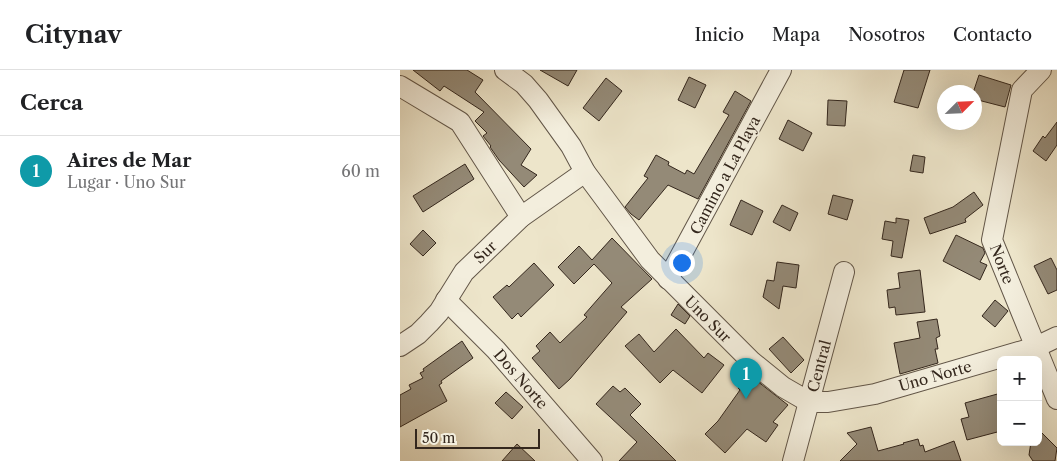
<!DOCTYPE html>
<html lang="es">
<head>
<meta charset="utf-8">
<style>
	:root { --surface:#fff; --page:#f2f2f2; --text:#202124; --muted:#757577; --line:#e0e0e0; --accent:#8f2418 }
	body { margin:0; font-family:"Libre Caslon Text",serif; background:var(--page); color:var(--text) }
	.controls { position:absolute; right:15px; bottom:15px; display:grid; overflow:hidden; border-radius:8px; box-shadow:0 5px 20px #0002 }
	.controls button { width:45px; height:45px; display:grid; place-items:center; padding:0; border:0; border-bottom:1px solid var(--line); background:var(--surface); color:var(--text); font:25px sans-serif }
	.compass { position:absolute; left:537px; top:15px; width:45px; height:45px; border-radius:50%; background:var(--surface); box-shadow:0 5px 20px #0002; rotate:66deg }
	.scale { position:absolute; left:15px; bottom:12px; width:125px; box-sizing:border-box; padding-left:5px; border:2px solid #34271d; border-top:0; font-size:14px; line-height:18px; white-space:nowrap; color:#34271d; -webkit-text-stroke:4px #f3eedd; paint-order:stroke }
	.you { position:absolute; left:281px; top:192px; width:18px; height:18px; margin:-12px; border:4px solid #fff; border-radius:50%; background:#1a73e8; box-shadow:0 0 0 8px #1a73e833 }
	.badge { display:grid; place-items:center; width:32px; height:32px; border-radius:50%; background:var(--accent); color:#fff; font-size:16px; font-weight:700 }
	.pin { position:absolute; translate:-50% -41px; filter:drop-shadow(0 1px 2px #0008) }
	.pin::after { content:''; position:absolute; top:26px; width:18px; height:15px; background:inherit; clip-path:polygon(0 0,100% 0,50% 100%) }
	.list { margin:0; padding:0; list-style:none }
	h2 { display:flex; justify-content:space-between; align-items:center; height:65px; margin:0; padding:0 20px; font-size:21px }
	h2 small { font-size:16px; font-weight:400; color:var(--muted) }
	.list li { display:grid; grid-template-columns:32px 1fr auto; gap:15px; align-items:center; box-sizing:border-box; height:70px; padding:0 20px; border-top:1px solid var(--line) }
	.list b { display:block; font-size:19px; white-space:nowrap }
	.list p { margin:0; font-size:16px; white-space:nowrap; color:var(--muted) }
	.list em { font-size:16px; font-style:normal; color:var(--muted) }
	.map { position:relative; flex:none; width:657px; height:391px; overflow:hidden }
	header { display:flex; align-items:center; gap:30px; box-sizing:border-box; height:70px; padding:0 25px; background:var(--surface); border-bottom:1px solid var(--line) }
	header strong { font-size:24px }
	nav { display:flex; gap:28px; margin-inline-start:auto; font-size:18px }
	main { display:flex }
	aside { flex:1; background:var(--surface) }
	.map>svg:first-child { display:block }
	.building { fill:#948a77; stroke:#34271d }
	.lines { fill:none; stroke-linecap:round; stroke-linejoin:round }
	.minor-casing { stroke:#625648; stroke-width:22 }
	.minor { stroke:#f3eedd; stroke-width:20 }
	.labels { text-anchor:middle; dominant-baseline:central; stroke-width:4; stroke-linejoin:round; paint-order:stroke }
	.street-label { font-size:15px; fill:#34271d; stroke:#f3eedd }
</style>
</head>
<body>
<header>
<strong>Citynav</strong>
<nav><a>Inicio</a><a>Mapa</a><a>Nosotros</a><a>Contacto</a></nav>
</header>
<main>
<aside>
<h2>Cerca<small></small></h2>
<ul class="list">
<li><span class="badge" style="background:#0f9aa8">1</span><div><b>Aires de Mar</b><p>Lugar · Uno Sur</p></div><em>60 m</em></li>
</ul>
</aside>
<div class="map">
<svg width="657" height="391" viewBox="0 0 657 391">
	<rect width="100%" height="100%" fill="#ede5ca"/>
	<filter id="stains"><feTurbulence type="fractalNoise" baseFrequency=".004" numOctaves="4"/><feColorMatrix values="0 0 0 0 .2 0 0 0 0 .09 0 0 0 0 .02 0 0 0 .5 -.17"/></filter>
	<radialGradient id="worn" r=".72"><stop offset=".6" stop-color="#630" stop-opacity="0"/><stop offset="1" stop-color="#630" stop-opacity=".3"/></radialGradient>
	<g class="building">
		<polygon points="13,0 67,0 83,10 75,22 131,79 121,95 137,105 124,117 99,90 90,77 91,76 83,66 87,63 75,51 84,42 44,16 40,21"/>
		<polygon points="140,0 177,0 168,16"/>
		<polygon points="504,0 530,0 518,38 494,32"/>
		<polygon points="579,5 611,15 605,37 574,29 574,20"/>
		<polygon points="289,7 306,15 295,38 278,30"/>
		<polygon points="206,8 222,21 199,51 183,38"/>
		<polygon points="335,21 351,31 298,129 268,115 239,150 231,144 225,137 248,108 244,106 256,85 269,92 268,95 285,104 287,100 294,104 329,45 323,42"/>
		<polygon points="428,30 447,31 445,56 427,55"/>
		<polygon points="388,50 412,63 403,81 379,69"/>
		<polygon points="657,52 657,75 646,91 633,81 643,66 645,68"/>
		<polygon points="513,85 525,87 523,103 510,101"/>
		<polygon points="65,94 74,109 23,142 13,126"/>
		<polygon points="574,122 583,135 565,149 566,152 530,164 524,148 553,137"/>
		<polygon points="433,125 453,130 447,150 428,144"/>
		<polygon points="341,130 363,141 352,165 330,155"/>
		<polygon points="382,135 398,143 390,161 373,152"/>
		<polygon points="496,148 509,150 502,188 491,186 493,171 482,169 485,151 496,153"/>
		<polygon points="23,160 36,173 23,186 10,174"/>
		<polygon points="556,165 583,178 585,183 580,192 587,195 580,210 543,191"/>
		<polygon points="212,168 252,209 221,237 227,242 170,309 159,319 132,288 140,281 136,276 150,262 160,273 187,247 184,245 212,213 194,194 174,214 158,197 179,176 192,190"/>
		<polygon points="651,188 657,200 657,220 648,224 634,196"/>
		<polygon points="377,192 399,195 396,218 383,216 379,239 363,227 367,210 374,211"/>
		<polygon points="134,193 154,215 121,247 118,243 112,249 93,227 107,215 109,217"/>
		<polygon points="520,200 525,242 496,245 495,237 489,238 487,220 500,218 498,203"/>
		<polygon points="595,230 608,241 595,257 582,246"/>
		<polygon points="278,234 290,246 285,254 271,245"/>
		<polygon points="537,249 540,266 536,268 538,279 535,279 538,293 500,304 494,273 520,268 517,252"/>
		<polygon points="276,259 304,288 308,283 324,295 302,323 273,300 260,313 225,276 239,264 254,282"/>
		<polygon points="383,267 404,290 391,303 369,279"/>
		<polygon points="62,271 73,288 41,311 42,313 39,315 47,331 0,357 0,325 11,319 9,315 23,308 20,303 24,301 23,299"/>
		<polygon points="348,304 388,335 373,352 378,355 366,372 347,359 325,383 305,364 318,351 340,320 338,318"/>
		<polygon points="213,316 220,322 225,318 241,334 230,345 276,391 219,391 237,372 196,334"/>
		<polygon points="106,322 123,337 112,349 95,333"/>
		<polygon points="601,323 601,361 567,370 561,349 569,347 565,333"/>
		<polygon points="471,357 478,381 504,374 503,373 518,369 520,376 523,375 525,382 554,371 561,391 440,391 457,374 447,363"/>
		<polygon points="638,359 657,378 655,391 633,391 629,385 631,372 638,372"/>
		<polygon points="117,374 135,391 102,391"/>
	</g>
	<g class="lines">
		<defs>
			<g id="minor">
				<polyline points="105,0 124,14 138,30 171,76 185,102 205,129 250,190 351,291 383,317 409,332 428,332 475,324 636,277 657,267"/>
				<polyline points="641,0 622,20 592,170 657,329"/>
				<polyline points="0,16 60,52 121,147"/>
				<polyline points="268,209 381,0"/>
				<polyline points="46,230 96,280 192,391"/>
				<polyline points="0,276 18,264 29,253 39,242 64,202 121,147 185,102"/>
				<polyline points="393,391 444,202"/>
			</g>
		</defs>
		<use href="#minor" class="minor-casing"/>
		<use href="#minor" class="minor"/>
	</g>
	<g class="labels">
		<g class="street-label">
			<text transform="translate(325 105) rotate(-62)">Camino a La Playa</text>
			<text transform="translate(85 182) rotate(-44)">Sur</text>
			<text transform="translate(602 194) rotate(69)">Norte</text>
			<text transform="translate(308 249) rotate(45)">Uno Sur</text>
			<text transform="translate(419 296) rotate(-75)">Central</text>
			<text transform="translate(535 306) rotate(-16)">Uno Norte</text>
			<text transform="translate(121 309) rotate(49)">Dos Norte</text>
		</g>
	</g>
	<rect width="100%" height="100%" filter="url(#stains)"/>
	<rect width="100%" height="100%" fill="url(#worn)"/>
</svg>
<div class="controls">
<button>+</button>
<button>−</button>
</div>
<svg class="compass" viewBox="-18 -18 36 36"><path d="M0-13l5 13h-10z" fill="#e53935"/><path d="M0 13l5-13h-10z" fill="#757577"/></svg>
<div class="scale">50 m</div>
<div class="you"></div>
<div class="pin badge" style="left:346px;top:329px;background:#0f9aa8">1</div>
</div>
</main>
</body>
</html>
